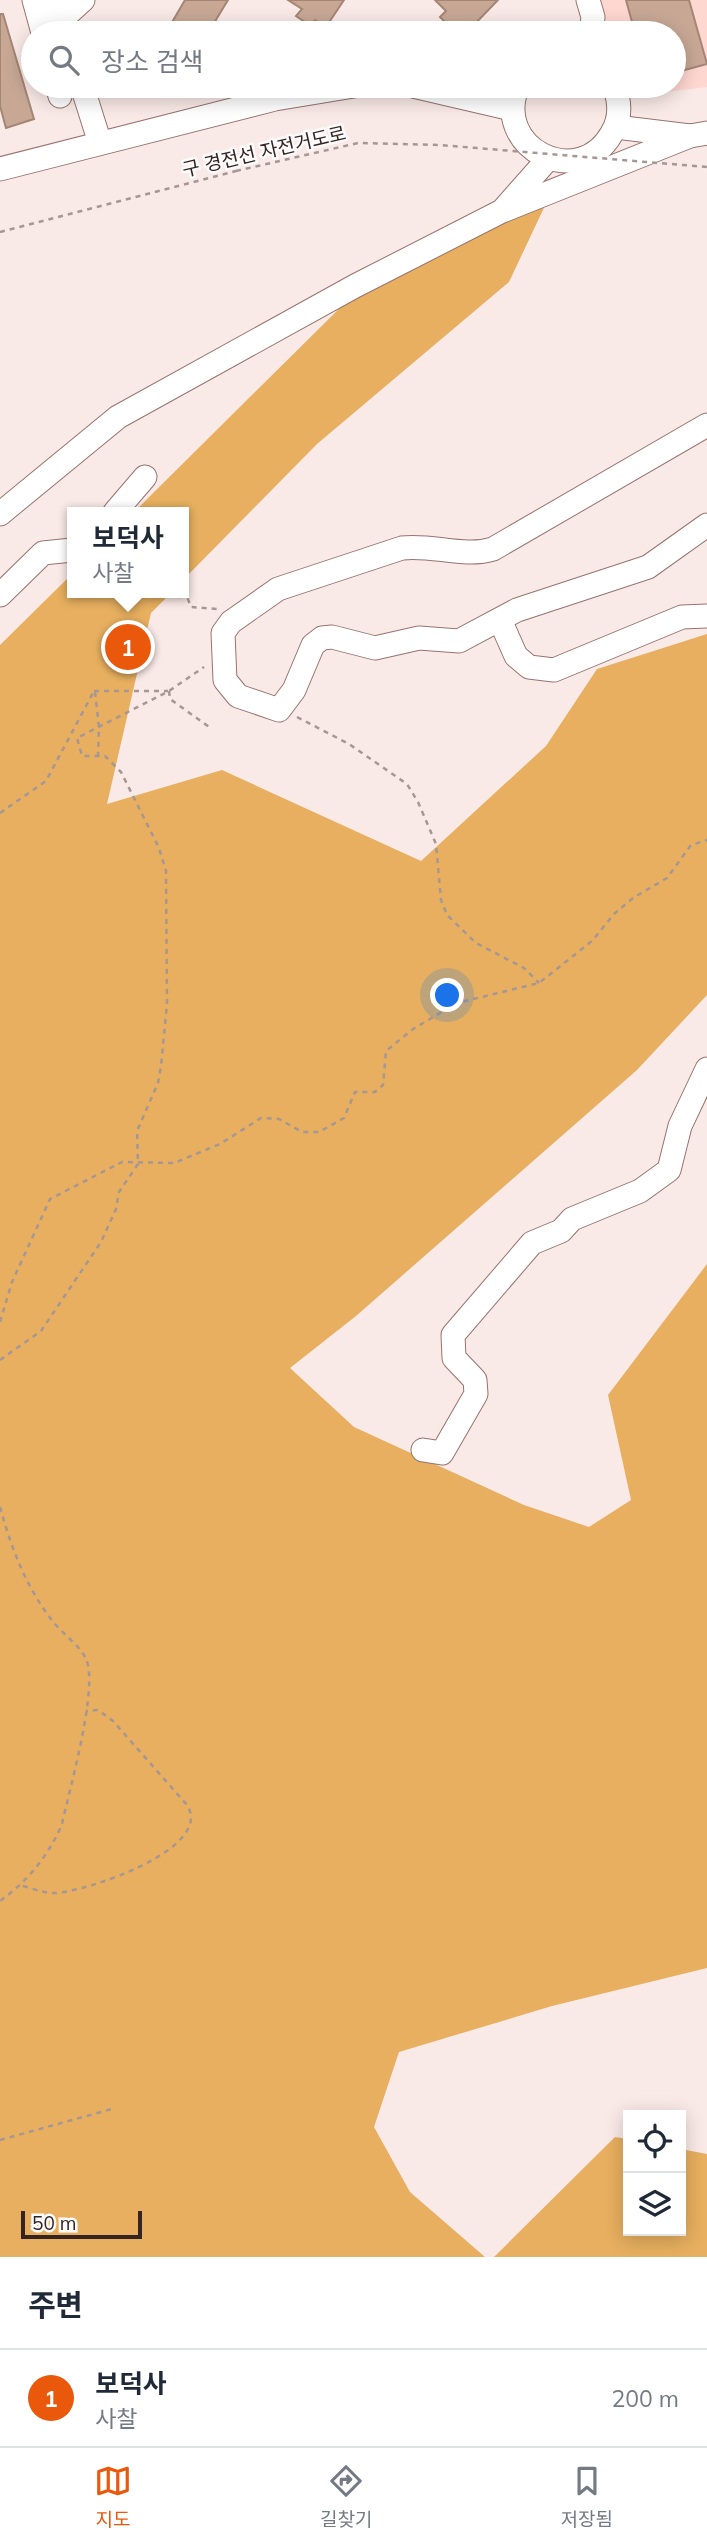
<!DOCTYPE html>
<html lang="ko">
<head>
<meta charset="utf-8">
<style>
	:root { --surface:#fff; --page:#f6f6f7; --text:#1f2937; --muted:#747a83; --line:#e0e1e3; --accent:#ea580c }
	body { margin:0; font-family:Mulish,"Noto Sans KR",sans-serif; background:var(--page); color:var(--text) }
	.controls { position:absolute; right:21px; bottom:21px; display:grid; overflow:hidden; border-radius:0px; box-shadow:0 4px 18px #0003 }
	.controls button { width:63px; height:63px; display:grid; place-items:center; padding:0; border:0; border-bottom:2px solid var(--line); background:var(--surface); color:var(--text); font:35px sans-serif }
	.scale { position:absolute; left:21px; bottom:18px; width:121px; box-sizing:border-box; padding-left:7px; border:4px solid #342522; border-top:0; font-size:19px; line-height:24px; white-space:nowrap; color:#342522; -webkit-text-stroke:5px #fbfbfb; paint-order:stroke }
	.you { position:absolute; left:448px; top:996px; width:24px; height:24px; margin:-18px; border:5px solid #fff; border-radius:50%; background:#1a73e8; box-shadow:0 0 0 10px #1a73e833 }
	.badge { display:grid; place-items:center; width:46px; height:46px; border-radius:50%; background:var(--accent); color:#fff; font-size:23px; font-weight:700 }
	.pin { position:absolute; translate:-50% -50%; border:4px solid #fff; box-shadow:0 2px 7px #0006 }
	.popup { position:absolute; left:67px; top:507px; width:122px; height:91px; box-sizing:border-box; display:grid; place-content:center; border-radius:0px; background:var(--surface); filter:drop-shadow(0 2px 5px #0005); font-size:23px; white-space:nowrap; color:var(--muted) }
	.popup b { font-size:26px; color:var(--text) }
	.popup::after { content:''; position:absolute; left:50%; top:100%; margin-left:-14px; border:14px solid transparent; border-top-color:var(--surface) }
	.list { margin:0; padding:0; list-style:none }
	h2 { display:flex; justify-content:space-between; align-items:center; height:91px; margin:0; padding:0 28px; font-size:30px }
	h2 small { font-size:23px; font-weight:400; color:var(--muted) }
	.list li { display:grid; grid-template-columns:46px 1fr auto; gap:21px; align-items:center; box-sizing:border-box; height:98px; padding:0 28px; border-top:2px solid var(--line) }
	.list b { display:block; font-size:26px; white-space:nowrap }
	.list p { margin:0; font-size:23px; white-space:nowrap; color:var(--muted) }
	.list em { font-size:23px; font-style:normal; color:var(--muted) }
	.icon { flex:none; width:38px; height:38px; fill:none; stroke:currentColor; stroke-width:2; stroke-linecap:round; stroke-linejoin:round }
	.map { position:relative; flex:none; width:707px; height:2257px; overflow:hidden }
	.search { position:absolute; background:var(--surface); box-shadow:0 4px 18px #0003; left:21px; right:21px; top:21px; height:77px; display:flex; align-items:center; gap:18px; box-sizing:border-box; padding:0 24px; border-radius:38px; color:var(--muted); font-size:26px }
	.sheet { height:189px; background:var(--surface) }
	nav { display:flex; justify-content:space-around; align-items:center; box-sizing:border-box; height:98px; border-top:2px solid var(--line); background:var(--surface); font-size:19px; color:var(--muted) }
	nav a { display:grid; justify-items:center; gap:4px }
	nav .on { color:var(--accent) }
	.map>svg:first-child { display:block }
	.built { fill:#ffd7d1 }
	.green { fill:#e7af5f }
	.building { fill:#c8a795; stroke:#a58574; stroke-width:2 }
	.lines { fill:none; stroke-linecap:round; stroke-linejoin:round }
	.minor-casing { stroke:#97736d; stroke-width:25 }
	.path { stroke:#a69794; stroke-width:2.5; stroke-dasharray:5 5; stroke-linecap:butt }
	.minor { stroke:#fff; stroke-width:23 }
	.path-bridge { stroke:#a69794; stroke-width:2.5; stroke-dasharray:5 5; stroke-linecap:butt }
	.labels { text-anchor:middle; dominant-baseline:central; stroke-width:5; stroke-linejoin:round; paint-order:stroke }
	.street-label { font-size:19px; fill:#342522; stroke:#fbfbfb }
</style>
</head>
<body>
<div class="map">
<svg width="707" height="2257" viewBox="0 0 707 2257">
	<rect width="100%" height="100%" fill="#faeae7"/>
	<polygon class="built" points="600,0 707,0 707,87 667,92 656,86 674,86 674,33 609,33"/>
	<g class="green">
		<polygon points="550,195 509,282 317,444 184,579 184,512 134,512 352,296"/>
		<polygon points="72,574 72,593 171,593 151,613 107,804 222,770 421,861 546,746 597,669 707,634 707,995 637,1070 356,1316 290,1368 354,1427 524,1505 589,1527 631,1500 608,1395 707,1264 707,1968 552,2006 399,2052 374,2127 410,2192 485,2257 0,2257 0,645"/>
		<polygon points="615,2137 628,2139 628,2231 681,2231 681,2149 707,2154 707,2257 494,2257"/>
	</g>
	<g class="building">
		<polygon points="185,0 228,0 208,33 174,33 177,28 171,24"/>
		<polygon points="288,0 344,0 326,27 315,20 311,26 296,16 302,9"/>
		<polygon points="435,0 498,0 467,32 458,23 452,29 440,17 446,11"/>
		<polygon points="626,0 689,0 707,64 674,73 674,33 635,33"/>
		<polygon points="0,14 3,14 34,119 6,128 0,106"/>
	</g>
	<g class="lines">
		<defs>
			<g id="minor">
				<polyline points="34,0 43,33"/>
				<polyline points="54,0 65,33"/>
				<polyline points="588,0 593,17 591,33"/>
				<polyline points="61,20 83,0"/>
				<polyline points="57,86 60,96"/>
				<polyline points="82,86 100,143"/>
				<polyline points="413,86 512,109"/>
				<path d="M518,86C491,148 579,192 612,133C621,118 620,101 614,86"/>
				<polyline points="616,127 690,136 707,133"/>
				<polyline points="0,169 275,99 354,86"/>
				<polyline points="505,210 690,136"/>
				<path d="M707,425L493,549C464,558 432,544 402,548L278,589L231,622L223,633L225,680L238,696L279,710L294,690L313,645L322,638L332,637L375,648L419,638L459,641L517,610L648,567L707,525"/>
				<polyline points="115,512 145,477"/>
				<polyline points="0,514 118,417 355,286 502,211 548,159"/>
				<polyline points="0,595 43,553 72,550"/>
				<polyline points="500,620 516,656 529,667 554,670 682,617 707,616"/>
				<polyline points="423,1450 442,1453 476,1394 475,1380 454,1358 453,1335 532,1243 561,1231 572,1219 640,1191 669,1170 680,1126 707,1069"/>
			</g>
		</defs>
		<use href="#minor" class="minor-casing"/>
		<g class="path">
			<polyline points="0,232 236,171"/>
			<polyline points="184,589 191,607 217,609"/>
			<polyline points="94,691 168,691"/>
			<polyline points="169,691 170,699 212,729"/>
			<polyline points="95,692 99,727 98,755"/>
			<polyline points="297,717 349,744 407,784 418,802 436,844 441,900 447,915 476,943 524,968 539,983"/>
			<polyline points="0,813 46,781 94,691"/>
			<polyline points="0,1322 12,1282 50,1199 122,1162 174,1163 220,1144 261,1118 279,1119 302,1132 319,1132 344,1118 355,1092 375,1092 383,1085 386,1051 413,1029 457,1003 539,983 592,941 614,914 633,898 667,878 691,845 707,840"/>
			<polyline points="0,1360 41,1331 101,1242 116,1209 119,1192 138,1164 137,1131 158,1083 161,1066 167,1004 166,871 159,848 121,772 105,756 82,756 77,738 169,691 204,667"/>
			<path d="M0,1507C11,1547 25,1585 51,1619C61,1633 79,1644 86,1659C99,1687 69,1791 62,1824C49,1855 27,1882 0,1901"/>
			<path d="M23,1886C34,1889 44,1893 55,1893C85,1892 215,1849 187,1805L113,1721L98,1710L86,1711"/>
			<polyline points="0,2140 112,2109"/>
		</g>
		<use href="#minor" class="minor"/>
		<polyline class="path-bridge" points="236,171 358,143 440,145 707,167"/>
	</g>
	<g class="labels">
		<g class="street-label">
			<text transform="translate(264 151) rotate(-13)">구 경전선 자전거도로</text>
		</g>
	</g>
</svg>
<div class="controls">
<button><svg class="icon" aria-label="locate" viewBox="0 0 24 24"><circle cx="12" cy="12" r="6"/><path d="M12 2v4M12 18v4M2 12h4M18 12h4"/></svg></button>
<button><svg class="icon" aria-label="layers" viewBox="0 0 24 24"><path d="M12 4l9 5-9 5-9-5zM3 14l9 5 9-5"/></svg></button>
</div>
<div class="scale">50 m</div>
<div class="you"></div>
<div class="pin badge" style="left:128px;top:647px">1</div>
<div class="popup"><b>보덕사</b>사찰</div>
<div class="search"><svg class="icon" aria-label="search" viewBox="0 0 24 24"><circle cx="10" cy="10" r="6"/><path d="M15 15l6 6"/></svg>장소 검색</div>
</div>
<section class="sheet">
<h2>주변<small></small></h2>
<ul class="list">
<li><span class="badge">1</span><div><b>보덕사</b><p>사찰</p></div><em>200 m</em></li>
</ul>
</section>
<nav>
<a class="on"><svg class="icon" aria-label="map" viewBox="0 0 24 24"><path d="M3 6l6-2 6 2 6-2v14l-6 2-6-2-6 2zM9 4v14M15 6v14"/></svg>지도</a>
<a><svg class="icon" aria-label="directions" viewBox="0 0 24 24"><path d="M12 3l9 9-9 9-9-9zM9 14v-3h6M13 9l2 2-2 2"/></svg>길찾기</a>
<a><svg class="icon" aria-label="saved" viewBox="0 0 24 24"><path d="M7 4h10v16l-5-4-5 4z"/></svg>저장됨</a>
</nav>
</body>
</html>
